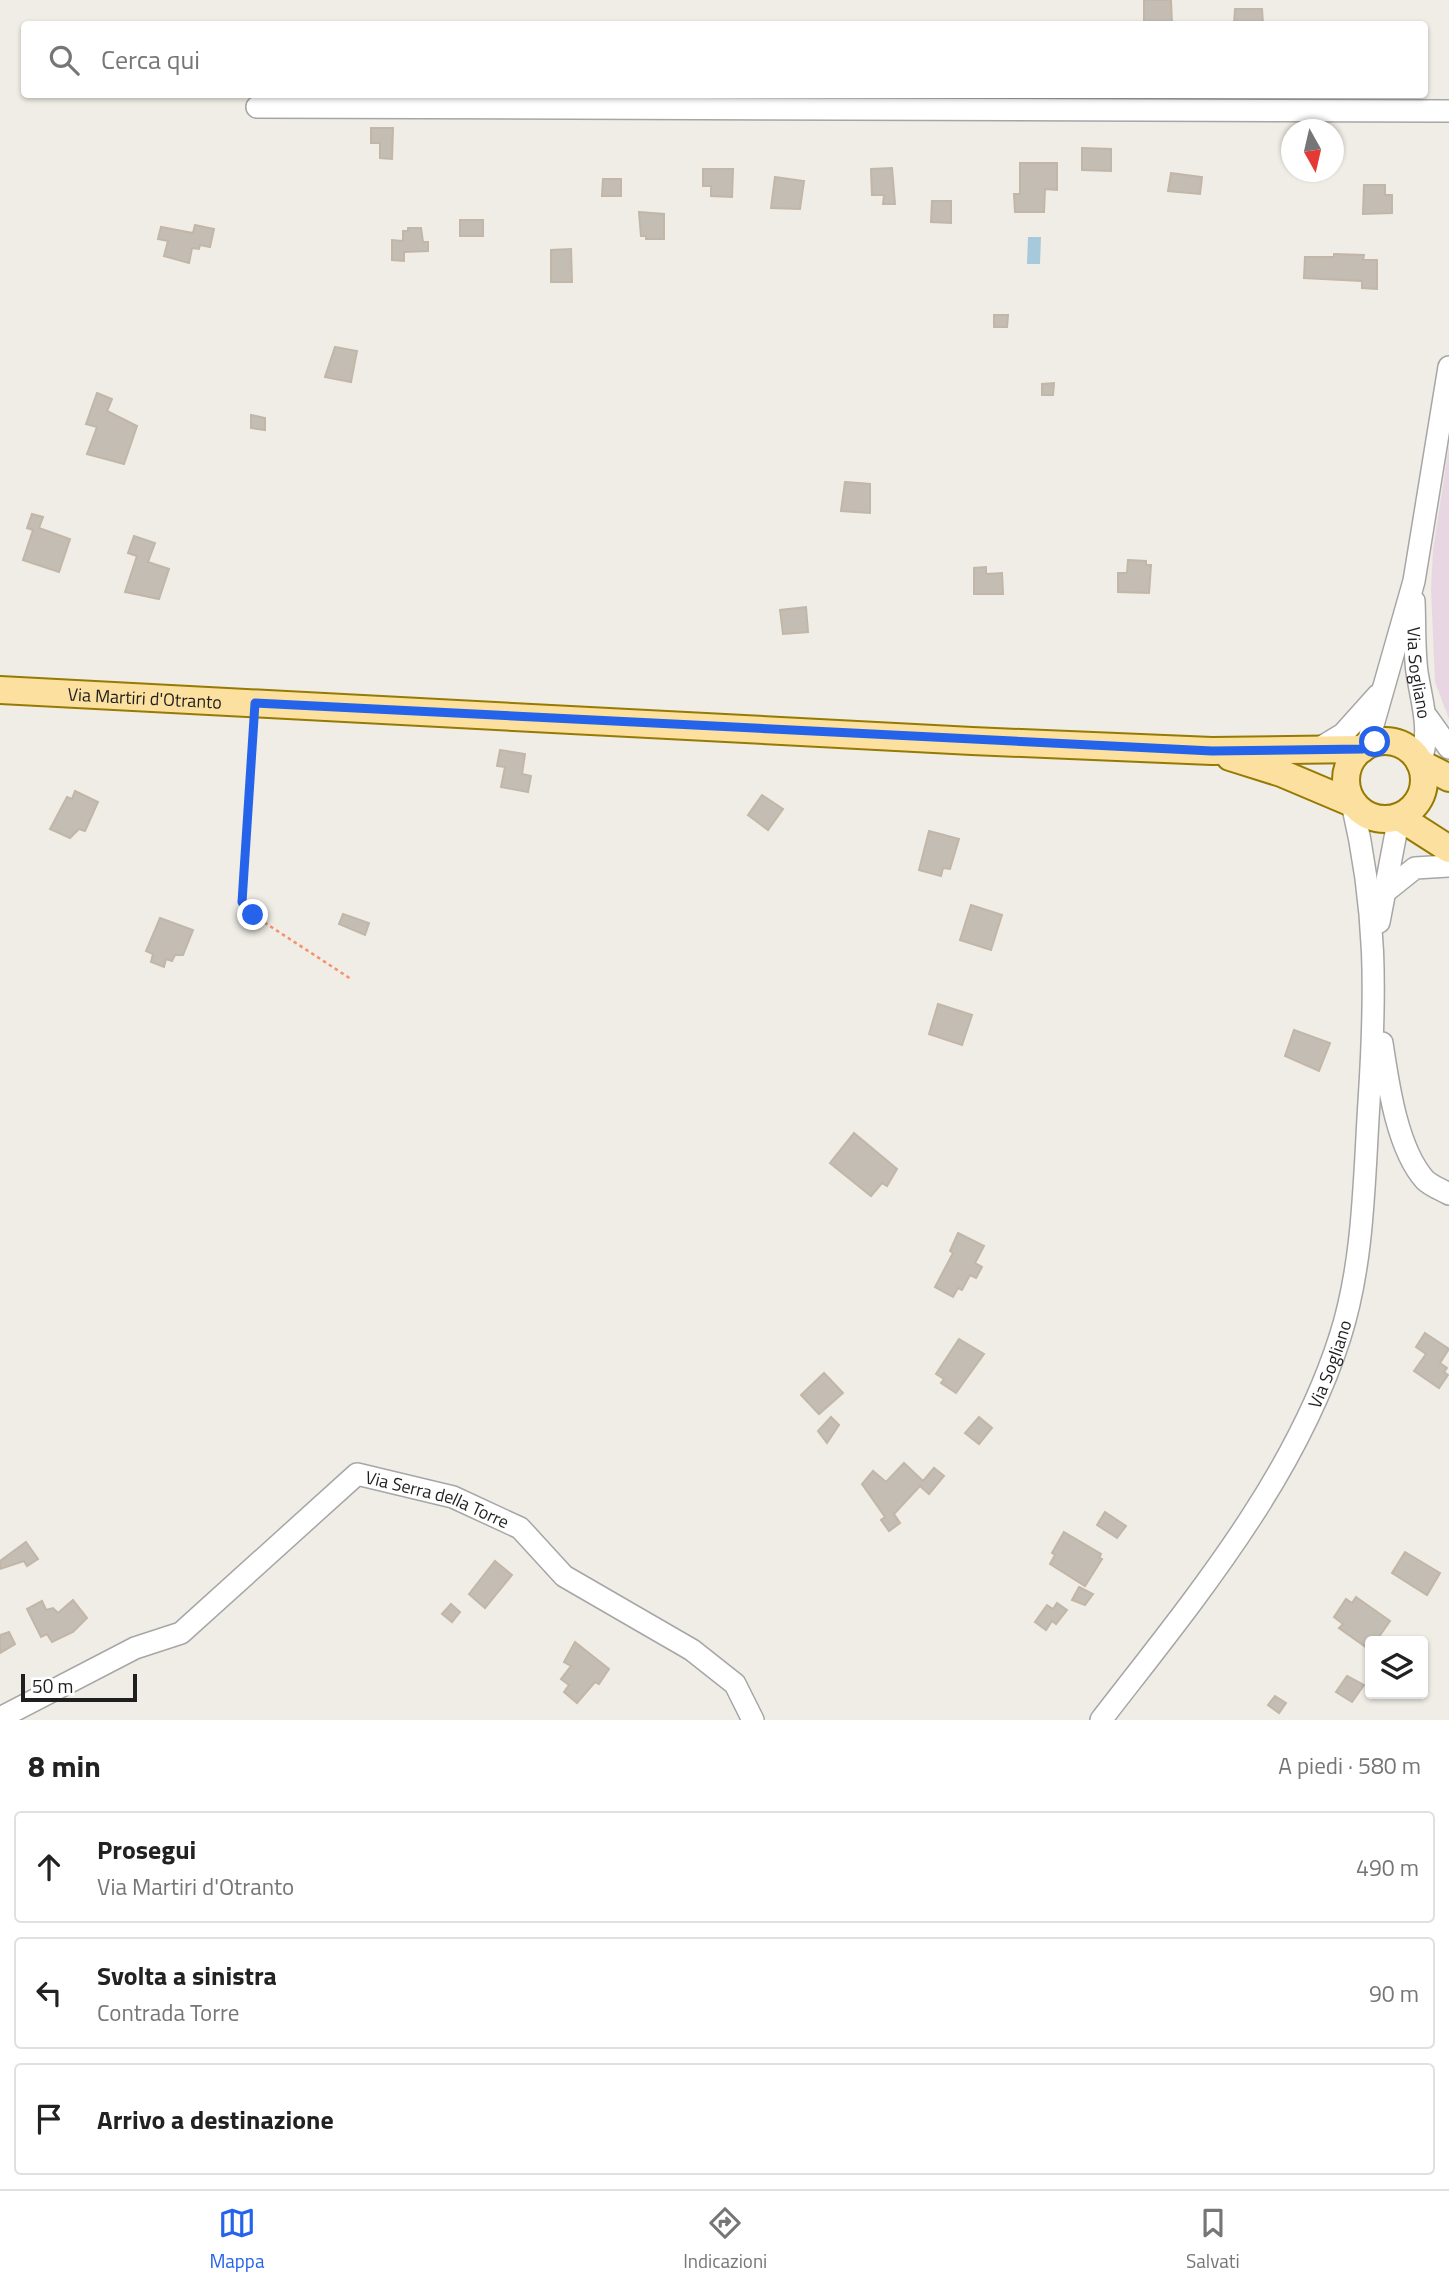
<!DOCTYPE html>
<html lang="it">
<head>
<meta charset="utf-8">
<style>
	:root { --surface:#fff; --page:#f6f6f6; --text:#222; --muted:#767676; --line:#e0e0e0; --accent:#2563eb }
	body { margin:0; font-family:"Titillium Web",sans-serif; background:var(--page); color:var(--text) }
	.controls { position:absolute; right:21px; bottom:21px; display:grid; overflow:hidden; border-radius:7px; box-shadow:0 2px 5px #0004 }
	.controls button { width:63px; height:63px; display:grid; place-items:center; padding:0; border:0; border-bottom:2px solid var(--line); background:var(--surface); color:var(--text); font:35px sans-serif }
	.compass { position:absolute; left:1281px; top:119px; width:63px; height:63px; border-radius:50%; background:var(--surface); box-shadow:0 2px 5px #0004; rotate:172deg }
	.scale { position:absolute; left:21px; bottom:18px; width:116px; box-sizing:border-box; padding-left:7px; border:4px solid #1f1f1f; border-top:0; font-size:19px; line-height:24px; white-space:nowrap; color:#1f1f1f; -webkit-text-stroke:5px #fff; paint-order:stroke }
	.stop { position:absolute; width:21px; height:21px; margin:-16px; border:5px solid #2563eb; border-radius:50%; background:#fff }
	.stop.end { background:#2563eb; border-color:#fff; box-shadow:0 2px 7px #0008 }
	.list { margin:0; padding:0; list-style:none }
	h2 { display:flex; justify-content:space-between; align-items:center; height:91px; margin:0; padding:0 28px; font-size:30px }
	h2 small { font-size:23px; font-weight:400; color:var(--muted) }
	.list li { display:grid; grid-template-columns:46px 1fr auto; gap:21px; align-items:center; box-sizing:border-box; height:112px; margin:0 14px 14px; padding:0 14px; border:2px solid var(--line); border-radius:7px }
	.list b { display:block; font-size:26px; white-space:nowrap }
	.list p { margin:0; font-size:23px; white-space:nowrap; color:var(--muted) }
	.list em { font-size:23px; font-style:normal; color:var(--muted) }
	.icon { flex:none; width:38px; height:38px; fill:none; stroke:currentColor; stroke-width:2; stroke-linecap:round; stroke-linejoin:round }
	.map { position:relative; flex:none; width:1449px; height:1720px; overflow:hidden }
	.search { position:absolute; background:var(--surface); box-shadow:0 2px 5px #0004; left:21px; right:21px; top:21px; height:77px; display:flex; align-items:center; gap:18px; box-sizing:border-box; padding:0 24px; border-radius:7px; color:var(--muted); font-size:26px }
	.sheet { height:469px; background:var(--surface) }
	nav { display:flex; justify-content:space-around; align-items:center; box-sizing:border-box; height:98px; border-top:2px solid var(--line); background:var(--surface); font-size:19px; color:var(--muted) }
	nav a { display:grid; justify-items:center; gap:4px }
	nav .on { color:var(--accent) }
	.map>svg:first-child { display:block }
	.industrial { fill:#e8d7e3 }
	.water { fill:#a6c9dc }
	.building { fill:#c4bdb4; stroke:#c1b6a7; stroke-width:2 }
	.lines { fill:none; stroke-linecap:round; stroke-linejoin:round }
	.minor-casing { stroke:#a6a6a6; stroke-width:24 }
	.major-casing { stroke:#977a02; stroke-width:30 }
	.path { stroke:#f88f6d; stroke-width:2.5; stroke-dasharray:3.5 3.5; stroke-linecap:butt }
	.minor { stroke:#fff; stroke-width:21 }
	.major { stroke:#fbe09f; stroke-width:26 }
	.route { stroke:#2563eb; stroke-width:9 }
	.labels { text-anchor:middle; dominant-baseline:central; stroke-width:6; stroke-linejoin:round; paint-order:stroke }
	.street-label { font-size:18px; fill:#1f1f1f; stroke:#fff }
</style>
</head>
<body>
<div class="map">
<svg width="1449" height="1720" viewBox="0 0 1449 1720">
	<rect width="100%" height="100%" fill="#efede5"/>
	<polygon class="industrial" points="1449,445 1449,719 1435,682 1431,588 1433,550"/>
	<polygon class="water" points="1028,237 1041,237 1040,264 1027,264"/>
	<g class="building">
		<polygon points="1144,0 1171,0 1172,24 1144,23"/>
		<polygon points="1235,9 1262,9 1263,24 1234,24"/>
		<polygon points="371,128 393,128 392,159 380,158 380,143 371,143"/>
		<polygon points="1082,148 1111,149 1111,171 1082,170"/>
		<polygon points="1020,163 1057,163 1057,190 1045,189 1044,212 1015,212 1014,194 1020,194"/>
		<polygon points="892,168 895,204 883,204 884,195 872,195 871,169"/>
		<polygon points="703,169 733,169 732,197 711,196 711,186 703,186"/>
		<polygon points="1171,173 1202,177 1200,194 1168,191"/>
		<polygon points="775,177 804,181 800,209 771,208"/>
		<polygon points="603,179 621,179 621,196 602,196"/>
		<polygon points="1364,185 1385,185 1385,195 1392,195 1392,213 1363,214"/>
		<polygon points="932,201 951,201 951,223 931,222"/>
		<polygon points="639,212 664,214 664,239 646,239 646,236 641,236"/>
		<rect x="460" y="220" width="23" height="16"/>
		<polygon points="195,225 214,229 210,247 200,245 199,249 192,248 189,263 164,256 168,241 158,239 161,227 193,233"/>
		<polygon points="408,228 421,228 423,242 428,242 428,251 404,252 404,261 392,260 392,240 403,241 403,231 408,231"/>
		<polygon points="571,249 572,282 551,282 551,250"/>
		<polygon points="1334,254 1364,255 1363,260 1377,260 1377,289 1362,288 1362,281 1304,278 1305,257 1334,257"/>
		<polygon points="994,315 1008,315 1007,327 994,327"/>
		<polygon points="335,347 357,351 351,382 325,377"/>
		<polygon points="1054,383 1053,395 1042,395 1042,384"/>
		<polygon points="97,393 112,399 107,411 137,426 124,464 87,454 97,427 86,424"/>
		<polygon points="251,415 265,418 265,430 251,428"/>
		<polygon points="845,482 870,484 870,513 841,511"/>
		<polygon points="32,514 43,517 39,528 70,539 59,572 23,560 33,530 27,528"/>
		<polygon points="134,536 155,543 148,562 169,569 159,599 125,592 137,556 128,553"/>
		<polygon points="1128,560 1146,561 1146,565 1151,565 1149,593 1118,592 1118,573 1127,573"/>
		<polygon points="986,567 986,574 1002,573 1003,594 974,594 974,568"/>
		<polygon points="806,607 808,632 783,634 780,610"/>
		<polygon points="500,750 525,754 522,774 531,776 528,792 501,787 505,767 497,766"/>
		<polygon points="75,791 98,802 85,831 79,829 70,838 50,829 67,797 72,799"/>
		<polygon points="762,795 783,809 768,830 748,815"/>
		<polygon points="929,831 959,839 950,869 943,868 941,876 919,870"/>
		<polygon points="971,905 1002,915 991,950 960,940"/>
		<polygon points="343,914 369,923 365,935 339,924"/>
		<polygon points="160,918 193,930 183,955 175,955 172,961 166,959 164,967 151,962 153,954 146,951"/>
		<polygon points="938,1004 972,1015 962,1045 929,1034"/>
		<polygon points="1294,1030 1330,1043 1319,1071 1285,1056"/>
		<polygon points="854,1133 897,1169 887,1186 882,1183 871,1196 830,1163"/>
		<polygon points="958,1233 984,1246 975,1263 982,1267 976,1278 970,1275 962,1290 958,1288 953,1297 935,1287 953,1253 950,1251"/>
		<polygon points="1425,1333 1449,1349 1440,1363 1447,1368 1444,1372 1448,1375 1439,1388 1414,1371 1426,1354 1416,1347"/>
		<polygon points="959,1339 984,1354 956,1393 941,1383 944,1379 936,1374"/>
		<polygon points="824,1373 843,1393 819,1414 801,1395"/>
		<polygon points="831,1417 839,1425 827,1443 818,1431"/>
		<polygon points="979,1417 992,1428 979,1444 965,1433"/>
		<polygon points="904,1463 923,1481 934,1468 944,1476 929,1494 920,1486 894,1514 900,1523 889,1531 881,1520 885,1517 862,1484 873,1471 886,1482"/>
		<polygon points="1105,1512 1126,1526 1117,1538 1097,1525"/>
		<polygon points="1064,1532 1101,1554 1099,1558 1102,1559 1085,1586 1050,1564 1055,1555 1052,1553"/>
		<polygon points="26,1542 38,1559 27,1566 24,1561 0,1569 0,1561"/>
		<polygon points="1405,1552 1440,1573 1427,1595 1392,1573"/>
		<polygon points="495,1561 512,1575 485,1608 469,1594"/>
		<polygon points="1079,1587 1093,1594 1085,1605 1072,1600"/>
		<polygon points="1356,1597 1390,1621 1376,1641 1370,1641 1370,1650 1339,1628 1343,1624 1334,1617 1346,1599 1352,1603"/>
		<polygon points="73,1600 87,1618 73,1632 52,1642 47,1634 41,1637 27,1609 42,1601 46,1610 53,1608 58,1613"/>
		<polygon points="1057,1603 1067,1610 1056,1624 1052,1621 1046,1630 1035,1622 1047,1605 1053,1609"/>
		<polygon points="451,1604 460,1612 452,1622 442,1614"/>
		<polygon points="9,1632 15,1644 0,1653 0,1635"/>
		<polygon points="575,1642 609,1669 599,1684 595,1682 577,1703 564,1692 569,1685 561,1679 571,1666 564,1662"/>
		<polygon points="1347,1676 1364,1685 1352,1702 1336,1692"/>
		<polygon points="1275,1696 1286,1703 1279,1713 1268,1705"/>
	</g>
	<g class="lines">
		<defs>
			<g id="minor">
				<polyline points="257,107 1449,111"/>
				<path id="s1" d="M1414,601C1415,624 1414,649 1417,672C1422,705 1432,730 1420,763"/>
				<polyline points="1427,717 1449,748"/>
				<polyline points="1367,746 1414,581 1449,367"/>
				<polyline points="1318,749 1343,734 1378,695"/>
				<polyline points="1385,892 1415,868 1449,866"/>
				<polyline points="1379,922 1399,817"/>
				<path d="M1382,1043C1388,1083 1397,1149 1425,1180C1431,1186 1442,1190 1449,1194"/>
				<path id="s2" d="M0,1718L135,1648L181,1633L357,1474L453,1497L520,1528L564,1576L692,1650L735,1684L753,1720"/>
				<path id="s3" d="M1101,1720C1192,1602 1294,1481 1340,1337C1364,1262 1364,1179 1369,1102C1376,994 1377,909 1352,803"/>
			</g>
			<g id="major">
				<path id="s4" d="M0,690L972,741L1212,751L1362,749"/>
				<circle cx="1385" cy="780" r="39"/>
				<polyline points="1230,757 1281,773 1352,803"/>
				<polyline points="1420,763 1449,778"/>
				<polyline points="1399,817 1449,849"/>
			</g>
		</defs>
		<use href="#minor" class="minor-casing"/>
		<use href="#major" class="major-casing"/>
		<polyline class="path" points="253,723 242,902 253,915 351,979"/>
		<use href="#minor" class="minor"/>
		<use href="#major" class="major"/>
	</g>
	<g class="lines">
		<polyline class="route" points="253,915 242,902 255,703 1212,751 1362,749 1375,742"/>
	</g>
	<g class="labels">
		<g class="street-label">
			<text stroke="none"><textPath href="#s1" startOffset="72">Via Sogliano</textPath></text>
			<text stroke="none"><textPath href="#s4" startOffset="145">Via Martiri d'Otranto</textPath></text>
			<text stroke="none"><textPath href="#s3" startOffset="425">Via Sogliano</textPath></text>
			<text stroke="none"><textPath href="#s2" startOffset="522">Via Serra della Torre</textPath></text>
		</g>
	</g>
</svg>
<div class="controls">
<button><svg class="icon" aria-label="layers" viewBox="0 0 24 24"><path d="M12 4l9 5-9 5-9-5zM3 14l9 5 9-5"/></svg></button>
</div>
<svg class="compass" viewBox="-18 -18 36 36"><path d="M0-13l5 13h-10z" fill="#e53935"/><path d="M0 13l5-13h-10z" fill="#767676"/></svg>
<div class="scale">50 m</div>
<div class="stop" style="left:1375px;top:742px"></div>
<div class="stop end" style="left:253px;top:915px"></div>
<div class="search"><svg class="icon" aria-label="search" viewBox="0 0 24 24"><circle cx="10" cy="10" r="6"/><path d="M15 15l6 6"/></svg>Cerca qui</div>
</div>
<section class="sheet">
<h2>8 min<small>A piedi · 580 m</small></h2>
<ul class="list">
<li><svg class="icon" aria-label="ahead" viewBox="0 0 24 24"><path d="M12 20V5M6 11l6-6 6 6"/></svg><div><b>Prosegui</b><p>Via Martiri d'Otranto</p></div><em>490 m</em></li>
<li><svg class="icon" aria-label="left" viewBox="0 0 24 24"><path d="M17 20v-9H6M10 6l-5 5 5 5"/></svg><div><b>Svolta a sinistra</b><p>Contrada Torre</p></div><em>90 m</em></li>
<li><svg class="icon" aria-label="arrive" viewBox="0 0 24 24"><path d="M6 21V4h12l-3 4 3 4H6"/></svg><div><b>Arrivo a destinazione</b></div></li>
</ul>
</section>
<nav>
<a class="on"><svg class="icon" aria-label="map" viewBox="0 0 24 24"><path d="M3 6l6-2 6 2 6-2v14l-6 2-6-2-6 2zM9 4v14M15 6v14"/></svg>Mappa</a>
<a><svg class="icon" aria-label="directions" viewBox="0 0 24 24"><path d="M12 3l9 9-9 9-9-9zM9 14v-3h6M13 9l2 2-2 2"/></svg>Indicazioni</a>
<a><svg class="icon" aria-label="saved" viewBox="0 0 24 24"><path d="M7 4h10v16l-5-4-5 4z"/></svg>Salvati</a>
</nav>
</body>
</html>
